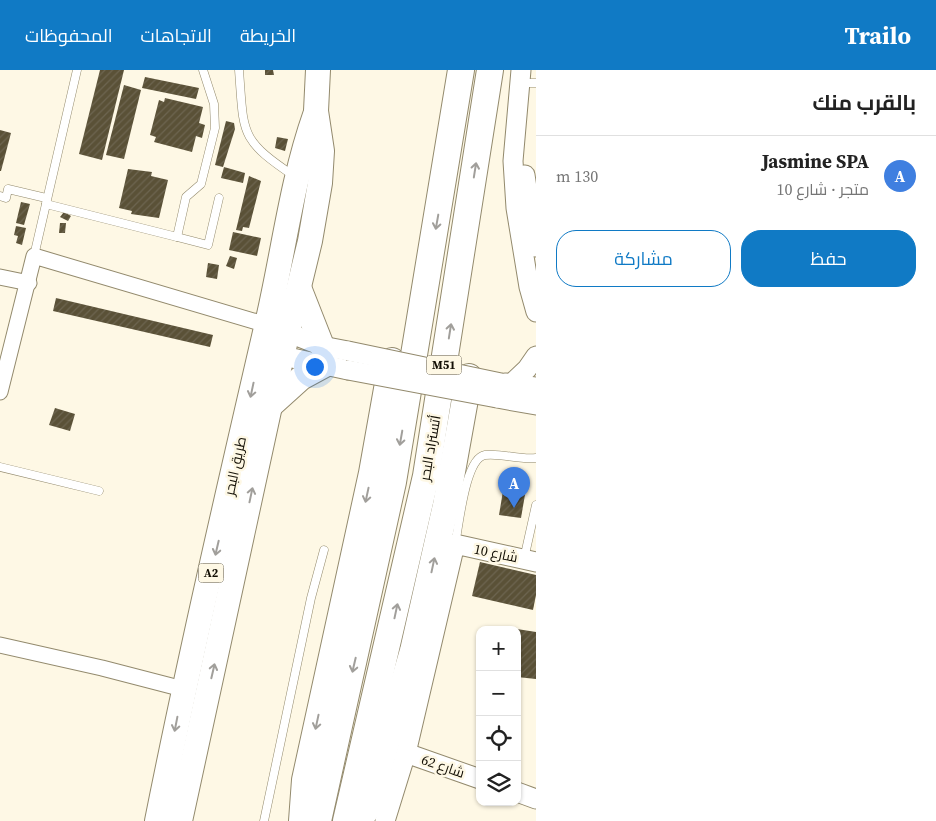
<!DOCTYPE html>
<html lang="ar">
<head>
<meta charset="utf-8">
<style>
	:root { --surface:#fff; --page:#f6f6f6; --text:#222; --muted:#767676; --line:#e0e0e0; --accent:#107ac5 }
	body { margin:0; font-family:"Source Serif 4",Cairo,serif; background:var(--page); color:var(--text); direction:rtl }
	.controls { position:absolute; right:15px; bottom:15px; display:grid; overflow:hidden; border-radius:10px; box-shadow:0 1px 4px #0004 }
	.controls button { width:45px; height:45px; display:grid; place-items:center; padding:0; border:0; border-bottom:1px solid var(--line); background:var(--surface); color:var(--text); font:25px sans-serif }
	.you { position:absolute; left:314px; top:296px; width:18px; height:18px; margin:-12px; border:4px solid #fff; border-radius:50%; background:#1a73e8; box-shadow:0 0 0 8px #1a73e833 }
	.badge { display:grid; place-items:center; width:32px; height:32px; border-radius:50%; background:var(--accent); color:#fff; font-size:16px; font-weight:700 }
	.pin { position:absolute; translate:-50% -41px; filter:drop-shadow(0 1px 2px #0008) }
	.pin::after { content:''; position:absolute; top:26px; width:18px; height:15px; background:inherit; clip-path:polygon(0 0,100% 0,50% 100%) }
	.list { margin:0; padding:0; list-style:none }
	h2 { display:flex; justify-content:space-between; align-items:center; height:65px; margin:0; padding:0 20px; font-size:21px }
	h2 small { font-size:16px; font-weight:400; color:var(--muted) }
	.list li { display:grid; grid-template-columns:32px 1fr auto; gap:15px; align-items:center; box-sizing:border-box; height:80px; padding:0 20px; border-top:1px solid var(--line) }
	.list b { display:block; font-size:19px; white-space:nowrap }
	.list p { margin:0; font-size:16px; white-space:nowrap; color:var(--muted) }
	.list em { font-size:16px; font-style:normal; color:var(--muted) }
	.actions { display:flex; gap:10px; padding:15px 20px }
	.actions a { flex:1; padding:11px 0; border:1px solid var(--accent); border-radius:20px; text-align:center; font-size:18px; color:var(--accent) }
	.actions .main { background:var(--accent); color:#fff }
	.icon { flex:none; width:28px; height:28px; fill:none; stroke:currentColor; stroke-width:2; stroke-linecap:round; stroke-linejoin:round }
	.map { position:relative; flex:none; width:536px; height:751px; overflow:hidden; direction:ltr }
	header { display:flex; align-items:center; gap:30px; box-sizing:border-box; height:70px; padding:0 25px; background:var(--accent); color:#fff }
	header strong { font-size:24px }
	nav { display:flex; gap:28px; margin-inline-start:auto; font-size:18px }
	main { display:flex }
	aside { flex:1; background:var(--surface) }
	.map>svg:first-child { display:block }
	.building { fill:url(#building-hatch) }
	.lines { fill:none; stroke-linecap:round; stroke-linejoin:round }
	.service-casing { stroke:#938a6d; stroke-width:9 }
	.minor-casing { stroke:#938a6d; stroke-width:17 }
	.tertiary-casing { stroke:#938a6d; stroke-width:21 }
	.trunk-casing { stroke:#938a6d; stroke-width:26 }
	.motorway-casing { stroke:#938a6d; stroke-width:28 }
	.service { stroke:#fff; stroke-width:8 }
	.minor { stroke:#fff; stroke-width:15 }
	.tertiary { stroke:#fff; stroke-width:19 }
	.trunk { stroke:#fff; stroke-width:24 }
	.motorway { stroke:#fff; stroke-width:26 }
	.tertiary-bridge-casing { stroke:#938a6d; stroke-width:21; stroke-linecap:butt }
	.tertiary-bridge { stroke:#fff; stroke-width:19 }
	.oneway { stroke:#a19f9b }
	.labels { text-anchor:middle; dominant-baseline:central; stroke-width:5; stroke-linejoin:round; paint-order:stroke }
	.shield { fill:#fef8e5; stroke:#5a5548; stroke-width:1 }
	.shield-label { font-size:12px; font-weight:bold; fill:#130f05 }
	.street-label { font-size:14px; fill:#130f05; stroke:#fef8e5 }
</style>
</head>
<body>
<header>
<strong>Trailo</strong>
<nav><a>الخريطة</a><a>الاتجاهات</a><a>المحفوظات</a></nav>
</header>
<main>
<aside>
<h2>بالقرب منك<small></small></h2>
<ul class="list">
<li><span class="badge" style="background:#3f7fe0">A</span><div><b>Jasmine SPA</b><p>متجر · شارع 10</p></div><em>130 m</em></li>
</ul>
<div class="actions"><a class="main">حفظ</a><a>مشاركة</a></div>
</aside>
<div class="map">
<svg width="536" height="751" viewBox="0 0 536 751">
	<defs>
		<pattern id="building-hatch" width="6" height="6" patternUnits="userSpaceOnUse" patternTransform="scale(1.25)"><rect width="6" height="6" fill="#5a5137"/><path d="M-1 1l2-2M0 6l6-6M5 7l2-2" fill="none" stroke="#6d6550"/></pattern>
	</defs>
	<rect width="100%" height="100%" fill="#fef8e5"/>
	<g class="building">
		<polygon points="100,0 124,0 102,90 79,84"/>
		<polygon points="265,0 273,0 274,5 265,5"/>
		<polygon points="145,7 199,18 196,29 142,18"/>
		<polygon points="124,15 141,20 124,89 106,85"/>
		<polygon points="165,28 203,37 199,53 205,55 202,68 196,66 192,82 154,72 156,67 150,65 159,30 164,32"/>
		<polygon points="226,51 234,53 235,59 223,97 215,95"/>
		<polygon points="0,60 11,63 1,101 0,101"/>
		<polygon points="277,67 288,69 285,81 275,78"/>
		<polygon points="224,97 245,103 243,113 221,108"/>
		<polygon points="128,99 152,102 151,106 168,110 159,148 131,144 132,141 119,138"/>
		<polygon points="249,106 261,111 249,158 243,157 242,161 236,160"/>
		<polygon points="21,132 30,134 24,155 16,153"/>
		<polygon points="64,142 71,146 68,151 60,147"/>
		<polygon points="60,153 66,153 65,163 59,163"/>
		<polygon points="16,156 26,158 22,175 16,173 18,166 14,165"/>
		<polygon points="233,162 261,168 257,186 229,180"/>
		<polygon points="230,186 237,188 234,199 226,196"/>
		<polygon points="208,193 219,195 217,209 206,207"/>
		<polygon points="56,228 213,265 210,277 53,241"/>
		<polygon points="55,338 75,344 70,361 49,355"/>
		<polygon points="506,403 528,407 521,448 499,445"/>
		<polygon points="480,492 536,505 536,525 533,540 472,526"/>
		<polygon points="517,559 536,562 536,609 517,607"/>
	</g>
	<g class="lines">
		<defs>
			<g id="service">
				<path d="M239,0C244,64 239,69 294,106"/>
				<polyline points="519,13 536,13"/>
				<polyline points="0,126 6,128 8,119 46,128"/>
				<polyline points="46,134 177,167 186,127 201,114 215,58 214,34 203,0"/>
				<polyline points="177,167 208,175 219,128"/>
				<polyline points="34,186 77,0"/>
				<polyline points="0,397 99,421"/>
				<path d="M455,474C459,456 465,388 485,385C502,383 519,390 536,388"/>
				<polyline points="524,489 536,435"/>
				<polyline points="264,751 311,528 324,480"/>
			</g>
			<g id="minor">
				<polyline points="0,207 29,213"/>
				<polyline points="0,322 34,186 267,255"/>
				<polyline points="0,575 102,598 183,619"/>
			</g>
			<g id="tertiary">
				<polyline points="521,0 513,91 516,138 529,217 536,242"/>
				<polyline points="525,105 536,177"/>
				<polyline points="276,258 322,276 348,281"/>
				<polyline points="269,283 348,300"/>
				<polyline points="505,313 536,317"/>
				<polyline points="511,314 527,299 536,286"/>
				<polyline points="497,328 536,335"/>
				<polyline points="406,683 480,709"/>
				<polyline points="517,722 536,729"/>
				<polyline points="385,751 406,683 455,474 536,492"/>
			</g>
			<g id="trunk">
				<polyline points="300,220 322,276"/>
				<polyline points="270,336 301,308 325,295"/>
				<path d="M157,751C190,586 228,422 266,258C283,187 291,113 315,45"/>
				<polyline points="180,751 270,336 310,171 320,113 322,81 316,41 318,0"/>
			</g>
			<g id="motorway">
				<polyline points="302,751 305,710 372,403 392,291"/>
				<polyline points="318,751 393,412 461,0"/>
				<polyline points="346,751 426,406 490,0"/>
				<polyline points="358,751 367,739 413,581 446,435 469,307"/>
			</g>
		</defs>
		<use href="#service" class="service-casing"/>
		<use href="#minor" class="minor-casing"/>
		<use href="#tertiary" class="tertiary-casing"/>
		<use href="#trunk" class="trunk-casing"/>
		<use href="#motorway" class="motorway-casing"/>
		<use href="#service" class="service"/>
		<use href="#minor" class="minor"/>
		<use href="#tertiary" class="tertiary"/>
		<use href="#trunk" class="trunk"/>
		<use href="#motorway" class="motorway"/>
		<defs>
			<g id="tertiary-bridge">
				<polyline points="348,281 501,313"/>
				<polyline points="348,300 497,328"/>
			</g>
		</defs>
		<use href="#tertiary-bridge" class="tertiary-bridge-casing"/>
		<use href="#tertiary-bridge" class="tertiary-bridge"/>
	</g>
	<defs><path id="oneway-shaft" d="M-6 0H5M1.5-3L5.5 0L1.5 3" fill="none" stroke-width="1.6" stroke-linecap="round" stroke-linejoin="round" transform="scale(1.25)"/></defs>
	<g class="oneway">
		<use href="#oneway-shaft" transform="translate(475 100) rotate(-81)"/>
		<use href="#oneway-shaft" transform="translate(437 152) rotate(100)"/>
		<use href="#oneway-shaft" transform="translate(450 261) rotate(-81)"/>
		<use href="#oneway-shaft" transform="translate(252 320) rotate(102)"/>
		<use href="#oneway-shaft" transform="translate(401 368) rotate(100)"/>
		<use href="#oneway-shaft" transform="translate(251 425) rotate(-78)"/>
		<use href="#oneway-shaft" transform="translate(367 425) rotate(102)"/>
		<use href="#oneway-shaft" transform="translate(217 478) rotate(103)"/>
		<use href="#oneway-shaft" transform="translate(433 495) rotate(-78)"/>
		<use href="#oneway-shaft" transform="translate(396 541) rotate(-78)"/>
		<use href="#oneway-shaft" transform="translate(354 595) rotate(103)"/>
		<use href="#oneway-shaft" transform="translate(213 601) rotate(-77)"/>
		<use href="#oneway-shaft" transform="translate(317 652) rotate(102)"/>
		<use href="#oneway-shaft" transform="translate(176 654) rotate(101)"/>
	</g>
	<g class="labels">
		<g class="shield">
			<rect x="426.5" y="285.5" width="35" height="19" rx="4"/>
			<rect x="198.5" y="493.5" width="25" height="19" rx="4"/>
		</g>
		<g class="shield-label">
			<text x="444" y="295">M51</text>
			<text x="211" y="503">A2</text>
		</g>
		<g class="street-label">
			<text transform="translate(430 378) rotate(-80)">أتستراد البحر</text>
			<text transform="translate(235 396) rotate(-78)">طريق البحر</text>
			<text transform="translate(496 483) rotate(12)">شارع 10</text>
			<text transform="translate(443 696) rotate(19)">شارع 62</text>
		</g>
	</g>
</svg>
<div class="controls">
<button>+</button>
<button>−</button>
<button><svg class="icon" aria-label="locate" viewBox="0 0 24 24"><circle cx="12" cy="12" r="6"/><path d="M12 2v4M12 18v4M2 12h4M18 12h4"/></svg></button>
<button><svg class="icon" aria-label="layers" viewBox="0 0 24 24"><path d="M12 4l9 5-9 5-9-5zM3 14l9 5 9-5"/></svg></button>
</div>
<div class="you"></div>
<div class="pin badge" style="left:514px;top:438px;background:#3f7fe0">A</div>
</div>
</main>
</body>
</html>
